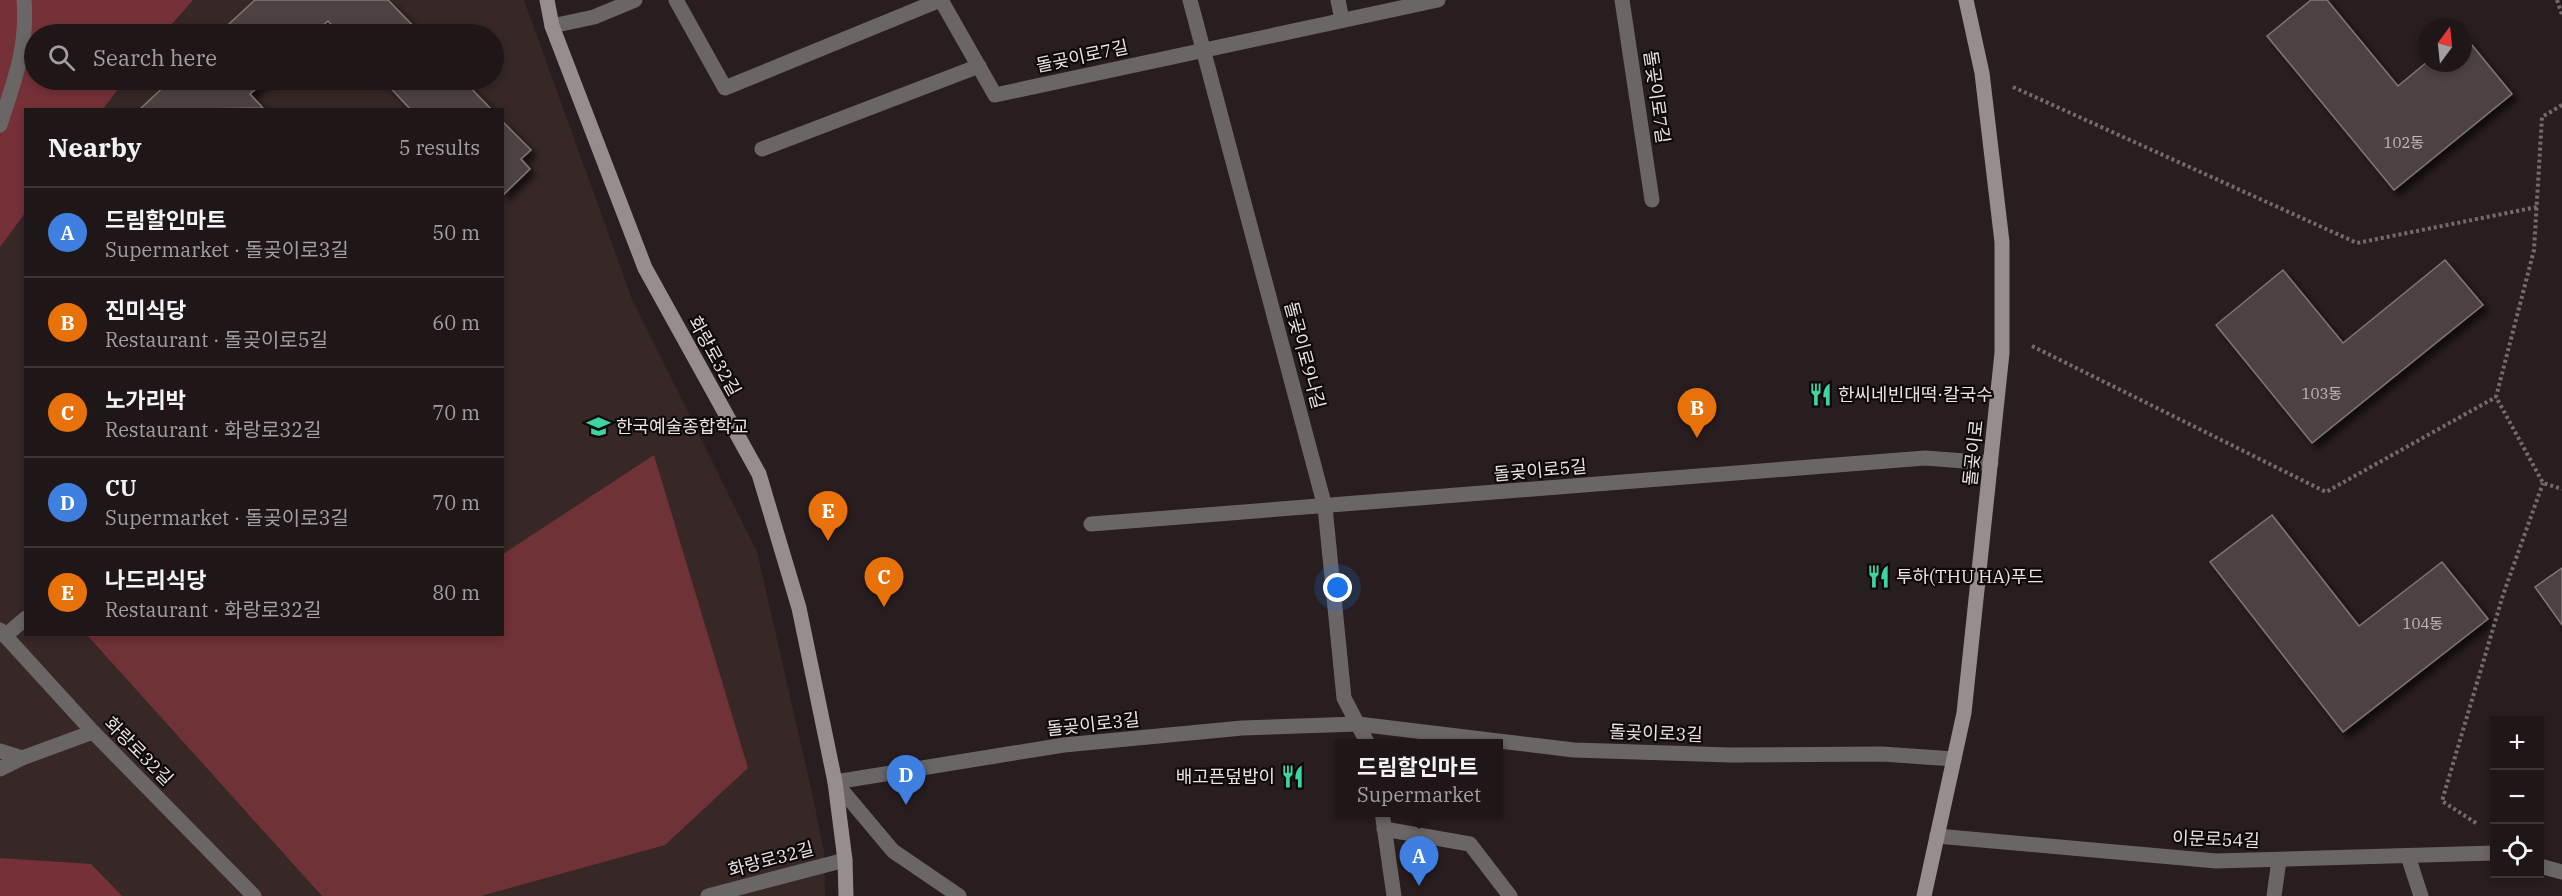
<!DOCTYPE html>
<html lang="en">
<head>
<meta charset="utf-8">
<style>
	:root { --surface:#1f1617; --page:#271f20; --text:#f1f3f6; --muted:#a19fa1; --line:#3c3536; --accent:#db2777 }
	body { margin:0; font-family:"IBM Plex Serif","Noto Sans KR",serif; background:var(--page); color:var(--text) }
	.controls { position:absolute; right:18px; bottom:18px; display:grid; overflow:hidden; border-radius:0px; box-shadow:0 3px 9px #0003 }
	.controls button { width:54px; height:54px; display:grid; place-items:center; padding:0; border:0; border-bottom:2px solid var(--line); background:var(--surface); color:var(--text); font:30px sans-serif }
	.compass { position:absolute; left:2418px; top:18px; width:54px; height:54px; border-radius:50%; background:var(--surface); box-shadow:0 3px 9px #0003; rotate:15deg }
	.you { position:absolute; left:1338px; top:588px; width:21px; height:21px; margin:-15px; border:4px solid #fff; border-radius:50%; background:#1a73e8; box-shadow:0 0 0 9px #1a73e833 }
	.badge { display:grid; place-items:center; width:39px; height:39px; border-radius:50%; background:var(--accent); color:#fff; font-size:20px; font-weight:700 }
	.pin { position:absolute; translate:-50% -50px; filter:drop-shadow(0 2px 3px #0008) }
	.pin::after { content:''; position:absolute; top:32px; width:21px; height:18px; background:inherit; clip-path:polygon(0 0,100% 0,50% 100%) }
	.popup { position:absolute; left:1335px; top:739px; width:168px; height:78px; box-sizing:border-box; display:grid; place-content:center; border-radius:0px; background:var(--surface); filter:drop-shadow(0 2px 4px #0005); font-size:20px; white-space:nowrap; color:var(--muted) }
	.popup b { font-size:22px; color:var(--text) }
	.popup::after { content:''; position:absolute; left:50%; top:100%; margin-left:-12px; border:12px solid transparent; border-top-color:var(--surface) }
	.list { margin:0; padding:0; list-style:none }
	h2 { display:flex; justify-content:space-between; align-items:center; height:78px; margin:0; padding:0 24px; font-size:26px }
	h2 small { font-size:20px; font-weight:400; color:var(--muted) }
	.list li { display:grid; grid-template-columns:39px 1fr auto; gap:18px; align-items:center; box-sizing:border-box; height:90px; padding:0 24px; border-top:2px solid var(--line) }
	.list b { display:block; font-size:22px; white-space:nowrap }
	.list p { margin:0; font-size:20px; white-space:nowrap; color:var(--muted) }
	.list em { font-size:20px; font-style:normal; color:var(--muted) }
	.icon { flex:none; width:33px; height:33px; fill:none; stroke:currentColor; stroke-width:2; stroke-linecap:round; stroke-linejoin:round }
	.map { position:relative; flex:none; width:2562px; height:896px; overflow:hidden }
	.search { position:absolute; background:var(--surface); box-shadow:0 3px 9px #0003; left:24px; top:24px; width:480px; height:66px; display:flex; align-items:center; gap:15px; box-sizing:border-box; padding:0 21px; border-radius:33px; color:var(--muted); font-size:22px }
	.panel { position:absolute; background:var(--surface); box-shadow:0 3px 9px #0003; left:24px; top:108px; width:480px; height:528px; border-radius:0px }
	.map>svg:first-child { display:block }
	.built { fill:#372727; fill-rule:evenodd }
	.green { fill:#6f3237 }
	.forest { fill:#753137 }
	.building { fill:#4e4242; stroke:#817575; stroke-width:1.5; filter:url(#shadow) }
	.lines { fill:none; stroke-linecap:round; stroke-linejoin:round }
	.path { stroke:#746b6b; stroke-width:4; stroke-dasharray:3 3; stroke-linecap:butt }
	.lane { stroke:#6b6666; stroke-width:15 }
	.street { stroke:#6b6666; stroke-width:15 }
	.secondary { stroke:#968d8d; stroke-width:15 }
	.labels { text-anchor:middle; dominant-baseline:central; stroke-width:4.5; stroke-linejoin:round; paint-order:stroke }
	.number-label { font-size:15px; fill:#c3bbbb }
	.street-label { font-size:18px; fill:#eae3e3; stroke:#0e0a0a }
	.poi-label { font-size:18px; fill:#eae3e3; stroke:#0e0a0a; text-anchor:start }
</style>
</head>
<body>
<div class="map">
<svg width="2562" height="896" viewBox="0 0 2562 896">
	<defs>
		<filter id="shadow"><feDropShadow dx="5.5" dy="5.5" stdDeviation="3" flood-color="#0009"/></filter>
	</defs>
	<rect width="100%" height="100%" fill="#291e1f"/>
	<path class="built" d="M0,0H524L632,299L757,552L813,797L824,852L825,896H0ZM34,34H494V80H34ZM26,110H502V634H26Z"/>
	<polygon class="green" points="654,455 748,768 665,845 481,896 322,896 87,635 502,634 503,554"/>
	<g class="forest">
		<polygon points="0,0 193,0 163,34 34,34 34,80 125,80 103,109 26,110 25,213 0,247"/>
		<polygon points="0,858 91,864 122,896 0,896"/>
	</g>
	<g class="building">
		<polygon points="255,0 388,0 421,34 340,34 328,21 313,34 218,34"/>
		<polygon points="2311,0 2327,0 2398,86 2427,62 2463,63 2463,34 2512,94 2394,190 2267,36"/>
		<polygon points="171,80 266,80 250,94 263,108 139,110"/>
		<polygon points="383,80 463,80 492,110 411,110"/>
		<polygon points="502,121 531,150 521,159 530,169 502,196"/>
		<polygon points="2445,260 2483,305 2312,443 2216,325 2283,270 2343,343"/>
		<polygon points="2272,515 2359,626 2442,562 2488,619 2343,732 2210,562"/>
		<polygon points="2562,568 2562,625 2535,587"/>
	</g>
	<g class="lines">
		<g class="path">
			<polyline points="2557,0 2562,15"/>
			<polyline points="2013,87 2357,243 2537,207"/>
			<polyline points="2562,105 2542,117 2534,250 2496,397 2543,483 2562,489"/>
			<polyline points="2032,346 2326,492 2496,397"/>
			<polyline points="2476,823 2442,801 2503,595 2543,483"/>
		</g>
		<g class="lane">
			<path d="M0,125C14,81 28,47 24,0"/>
			<polyline points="0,630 93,732 254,896"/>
			<polyline points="5,636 26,618"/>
			<polyline points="708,896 845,860"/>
		</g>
		<g class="street">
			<polyline points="676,0 725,88 940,0"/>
			<polyline points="941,0 995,95 1438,0"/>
			<polyline points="1190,0 1325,507 1344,698 1368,744"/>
			<polyline points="1338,0 1342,20"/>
			<polyline points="1622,0 1652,200"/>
			<polyline points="552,26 594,17 635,0"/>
			<polyline points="762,149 979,66"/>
			<polyline points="1091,524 1925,458 1991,463"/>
			<polyline points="0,751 22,758"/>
			<polyline points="0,769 22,758 93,732"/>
			<polyline points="835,782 1064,745 1242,728 1358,724 1574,750 1730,755 1882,754 1954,759"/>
			<polyline points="835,782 893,851 959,896"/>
			<polyline points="1382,812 1394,896"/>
			<polyline points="1384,829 1470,844 1510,896"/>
			<polyline points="1937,836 2216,861 2494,853"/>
			<polyline points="2408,856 2421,896"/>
			<polyline points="2540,866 2562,872"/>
			<polyline points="2274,896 2279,860"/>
		</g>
		<g class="secondary">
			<polyline points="547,0 552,26 645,268 759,474 799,608 835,782 845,860 846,896"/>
			<polyline points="1924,896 1964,713 2002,353 2002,242 1982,73 1966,0"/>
		</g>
	</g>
	<defs>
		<symbol id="restaurant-bare" viewBox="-9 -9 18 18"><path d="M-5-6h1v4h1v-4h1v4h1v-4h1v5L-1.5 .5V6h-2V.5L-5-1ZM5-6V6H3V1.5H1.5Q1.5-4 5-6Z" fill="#3dd4a3" stroke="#0e0a0a" stroke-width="2.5" paint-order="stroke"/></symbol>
		<symbol id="university-bare" viewBox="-9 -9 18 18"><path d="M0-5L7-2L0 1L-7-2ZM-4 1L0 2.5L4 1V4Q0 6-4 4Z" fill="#3dd4a3" stroke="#0e0a0a" stroke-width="2.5" paint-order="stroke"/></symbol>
	</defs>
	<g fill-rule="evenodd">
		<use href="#restaurant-bare" x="1804" y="378" width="33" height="33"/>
		<use href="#university-bare" x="582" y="410" width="33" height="33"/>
		<use href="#restaurant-bare" x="1862" y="560" width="33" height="33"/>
		<use href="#restaurant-bare" x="1276" y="760" width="33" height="33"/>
	</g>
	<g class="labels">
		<g class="number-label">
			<text x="2404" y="142">102동</text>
			<text x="2322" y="393">103동</text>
			<text x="2423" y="623">104동</text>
		</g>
		<g class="street-label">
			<text transform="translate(1082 56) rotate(-12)">돌곶이로7길</text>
			<text transform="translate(1657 97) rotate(82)">돌곶이로7길</text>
			<text transform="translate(1305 355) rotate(75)">돌곶이로9나길</text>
			<text transform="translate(715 356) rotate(61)">화랑로32길</text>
			<text transform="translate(1973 453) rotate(-84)">돌곶이로</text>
			<text transform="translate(1540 470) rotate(-5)">돌곶이로5길</text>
			<text transform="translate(1093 724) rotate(-6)">돌곶이로3길</text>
			<text transform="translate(1656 733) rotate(2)">돌곶이로3길</text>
			<text transform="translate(139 751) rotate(45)">화랑로32길</text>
			<text transform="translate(2216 839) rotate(2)">이문로54길</text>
			<text transform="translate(771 859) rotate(-15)">화랑로32길</text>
		</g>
		<g class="poi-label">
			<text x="1838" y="394">한씨네빈대떡·칼국수</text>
			<text x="616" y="426">한국예술종합학교</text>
			<text x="1896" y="576">투하(THU HA)푸드</text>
			<text x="1275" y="776" text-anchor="end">배고픈덮밥이</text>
		</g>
	</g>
</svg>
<div class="controls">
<button>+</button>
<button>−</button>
<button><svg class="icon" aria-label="locate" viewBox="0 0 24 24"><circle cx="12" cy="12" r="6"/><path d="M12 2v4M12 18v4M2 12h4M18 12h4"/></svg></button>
</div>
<svg class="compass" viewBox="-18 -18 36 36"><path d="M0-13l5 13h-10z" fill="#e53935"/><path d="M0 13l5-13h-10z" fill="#a19fa1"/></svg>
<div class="you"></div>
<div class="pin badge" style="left:1419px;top:886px;background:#3f7fe0">A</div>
<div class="popup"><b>드림할인마트</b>Supermarket</div>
<div class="pin badge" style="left:1697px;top:438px;background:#e8710a">B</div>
<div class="pin badge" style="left:884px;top:607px;background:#e8710a">C</div>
<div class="pin badge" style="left:906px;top:805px;background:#3f7fe0">D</div>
<div class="pin badge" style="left:828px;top:541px;background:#e8710a">E</div>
<div class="search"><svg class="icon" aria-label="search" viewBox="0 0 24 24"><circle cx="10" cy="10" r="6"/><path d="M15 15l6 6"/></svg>Search here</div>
<section class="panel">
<h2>Nearby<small>5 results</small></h2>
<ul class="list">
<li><span class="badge" style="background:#3f7fe0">A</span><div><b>드림할인마트</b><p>Supermarket · 돌곶이로3길</p></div><em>50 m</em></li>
<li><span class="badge" style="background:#e8710a">B</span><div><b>진미식당</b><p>Restaurant · 돌곶이로5길</p></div><em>60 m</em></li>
<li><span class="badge" style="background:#e8710a">C</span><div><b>노가리박</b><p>Restaurant · 화랑로32길</p></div><em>70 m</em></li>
<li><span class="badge" style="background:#3f7fe0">D</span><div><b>CU</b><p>Supermarket · 돌곶이로3길</p></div><em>70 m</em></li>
<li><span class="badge" style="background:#e8710a">E</span><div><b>나드리식당</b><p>Restaurant · 화랑로32길</p></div><em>80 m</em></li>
</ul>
</section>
</div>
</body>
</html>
